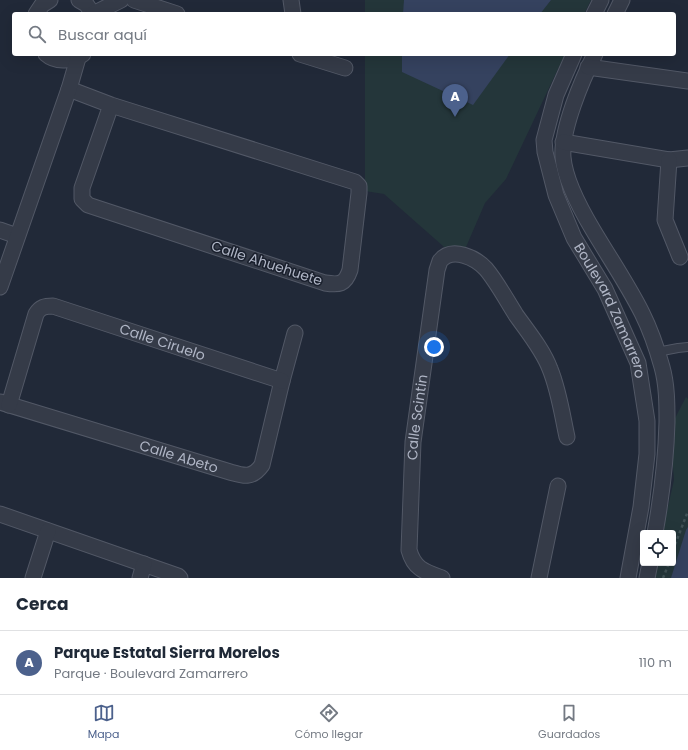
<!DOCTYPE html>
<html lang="es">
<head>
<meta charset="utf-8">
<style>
	:root { --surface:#fff; --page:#f6f6f7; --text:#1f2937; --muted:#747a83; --line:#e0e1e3; --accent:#4c618c }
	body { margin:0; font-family:Poppins,sans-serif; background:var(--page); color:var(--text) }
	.controls { position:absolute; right:12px; bottom:12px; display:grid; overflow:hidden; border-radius:4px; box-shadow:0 4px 16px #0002 }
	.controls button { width:36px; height:36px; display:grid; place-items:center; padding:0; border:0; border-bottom:1px solid var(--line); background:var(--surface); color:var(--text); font:20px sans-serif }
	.you { position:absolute; left:434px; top:347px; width:14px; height:14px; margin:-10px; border:3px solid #fff; border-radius:50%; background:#1a73e8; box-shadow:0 0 0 6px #1a73e833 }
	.badge { display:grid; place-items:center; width:26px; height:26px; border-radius:50%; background:var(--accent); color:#fff; font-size:13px; font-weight:700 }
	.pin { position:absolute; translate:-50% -33px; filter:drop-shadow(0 1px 2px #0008) }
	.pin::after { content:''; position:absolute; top:21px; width:14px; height:12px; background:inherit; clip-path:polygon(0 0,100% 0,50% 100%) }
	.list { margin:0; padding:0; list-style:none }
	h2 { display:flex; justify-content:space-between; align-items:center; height:52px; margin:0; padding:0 16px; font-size:17px }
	h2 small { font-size:13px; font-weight:400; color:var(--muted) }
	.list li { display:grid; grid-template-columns:26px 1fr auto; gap:12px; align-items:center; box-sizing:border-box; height:64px; padding:0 16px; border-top:1px solid var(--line) }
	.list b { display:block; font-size:15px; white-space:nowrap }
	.list p { margin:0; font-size:13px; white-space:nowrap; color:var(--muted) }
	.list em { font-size:13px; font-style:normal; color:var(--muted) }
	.icon { flex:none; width:22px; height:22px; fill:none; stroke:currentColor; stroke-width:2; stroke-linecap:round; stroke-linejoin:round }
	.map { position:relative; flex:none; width:688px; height:578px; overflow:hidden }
	.search { position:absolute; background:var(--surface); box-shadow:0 4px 16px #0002; left:12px; right:12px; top:12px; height:44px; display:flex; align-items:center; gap:10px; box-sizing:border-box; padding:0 14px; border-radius:4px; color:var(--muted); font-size:15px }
	.sheet { height:116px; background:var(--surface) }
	nav { display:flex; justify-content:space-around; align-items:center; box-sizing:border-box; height:56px; border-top:1px solid var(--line); background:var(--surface); font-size:11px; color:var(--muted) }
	nav a { display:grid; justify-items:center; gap:2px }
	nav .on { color:var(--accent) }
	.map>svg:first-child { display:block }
	.green { fill:#24363a }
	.water { fill:#35425f }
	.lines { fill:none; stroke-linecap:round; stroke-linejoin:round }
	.service-casing { stroke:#525866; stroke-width:10 }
	.minor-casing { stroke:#525866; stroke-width:17 }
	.path { stroke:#415256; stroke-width:2.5; stroke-dasharray:3 3; stroke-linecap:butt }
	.service { stroke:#353b48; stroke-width:8 }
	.minor { stroke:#353b48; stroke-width:15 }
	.labels { text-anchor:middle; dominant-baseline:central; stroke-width:3; stroke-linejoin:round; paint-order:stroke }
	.street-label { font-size:14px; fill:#afb5c5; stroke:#1a202d }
</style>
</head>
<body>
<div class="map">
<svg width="688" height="578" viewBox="0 0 688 578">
	<rect width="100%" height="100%" fill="#212938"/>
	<g class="green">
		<polygon points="365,0 591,0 584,14 365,14"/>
		<polygon points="365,54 565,54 506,179 485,203 460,261 384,194 365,191"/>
		<polygon points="686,397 688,399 688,578 652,578 656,563 673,563 673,533 662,533 674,480 670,428"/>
	</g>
	<g class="water">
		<polygon points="404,0 551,0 540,14 403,14"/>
		<polygon points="402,54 510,54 473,105 402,72"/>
		<polygon points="688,527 688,578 671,578 686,530"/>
	</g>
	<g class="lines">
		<defs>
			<polyline id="service" points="657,352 678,348 688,347"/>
			<g id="minor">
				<polyline points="79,0 86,4 93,14"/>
				<polyline points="134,0 177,14"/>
				<polyline points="291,0 293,14"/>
				<polyline points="36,14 42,5 50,0"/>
				<polyline points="93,14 121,0"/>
				<polyline points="594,14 601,0"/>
				<polyline points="615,14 622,0"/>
				<path d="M46,54C56,63 73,61 83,54"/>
				<polyline points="300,54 345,68"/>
				<path id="s1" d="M574,54L556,95L544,140L545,152L556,195L574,238L605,289L638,363L647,421V454L641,507L628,578"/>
				<path d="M595,54C582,80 561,129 563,157C565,181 581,210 593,230C609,257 628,285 642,313C651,331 657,349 662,367C667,385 667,404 667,422C666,461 662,494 655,533"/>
				<polyline points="588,67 688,81"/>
				<path d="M69,89L111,105L355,182L359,186V193L350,270C345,285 339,285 325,283L88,205L82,199V188L111,105"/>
				<polyline points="563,142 669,160 688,158"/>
				<polyline points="669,160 665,220 680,257"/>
				<polyline points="0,230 17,236"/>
				<polyline points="0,287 69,89 78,58"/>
				<path id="s2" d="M0,402L230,472C244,476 252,479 262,465L282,381L295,333"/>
				<path id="s3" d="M9,405L36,314C40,307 45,306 53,306L282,381"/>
				<polyline points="0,514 178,576 180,578"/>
				<polyline points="33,578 48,531"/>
				<polyline points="140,578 144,564"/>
				<path id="s4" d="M442,578C425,572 414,569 409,550L413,442L437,270C438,267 439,264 440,261C452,246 476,258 486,269C497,282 507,301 516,315C528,332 543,350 550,369C559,391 562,414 567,437"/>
				<polyline points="539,578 558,486"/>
				<polyline points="647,578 650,563"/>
			</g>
		</defs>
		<use href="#service" class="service-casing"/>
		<use href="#minor" class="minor-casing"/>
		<g class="path">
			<polyline points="673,550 688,511"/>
			<polyline points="663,578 669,563"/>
		</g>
		<use href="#service" class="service"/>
		<use href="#minor" class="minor"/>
	</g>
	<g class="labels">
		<g class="street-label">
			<text transform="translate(267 263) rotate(18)">Calle Ahuehuete</text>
			<text stroke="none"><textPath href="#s1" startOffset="276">Boulevard Zamarrero</textPath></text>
			<text stroke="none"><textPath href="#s3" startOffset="230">Calle Ciruelo</textPath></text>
			<text stroke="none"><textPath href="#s4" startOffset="179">Calle Scintin</textPath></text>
			<text stroke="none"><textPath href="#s2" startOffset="187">Calle Abeto</textPath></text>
		</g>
	</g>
</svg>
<div class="controls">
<button><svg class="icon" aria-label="locate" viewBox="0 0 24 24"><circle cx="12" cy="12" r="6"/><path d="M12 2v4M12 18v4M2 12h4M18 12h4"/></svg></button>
</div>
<div class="you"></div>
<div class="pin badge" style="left:455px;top:117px">A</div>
<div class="search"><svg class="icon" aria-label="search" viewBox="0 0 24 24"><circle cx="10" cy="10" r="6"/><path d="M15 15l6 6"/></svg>Buscar aquí</div>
</div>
<section class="sheet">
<h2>Cerca<small></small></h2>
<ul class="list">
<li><span class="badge">A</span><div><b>Parque Estatal Sierra Morelos</b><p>Parque · Boulevard Zamarrero</p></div><em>110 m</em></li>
</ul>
</section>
<nav>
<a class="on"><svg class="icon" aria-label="map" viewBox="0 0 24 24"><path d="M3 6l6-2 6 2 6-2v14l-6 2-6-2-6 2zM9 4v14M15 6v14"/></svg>Mapa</a>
<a><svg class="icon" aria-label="directions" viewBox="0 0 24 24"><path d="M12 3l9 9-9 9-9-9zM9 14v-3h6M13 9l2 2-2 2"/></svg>Cómo llegar</a>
<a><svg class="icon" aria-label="saved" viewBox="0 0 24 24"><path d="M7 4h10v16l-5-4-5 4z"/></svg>Guardados</a>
</nav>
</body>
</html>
